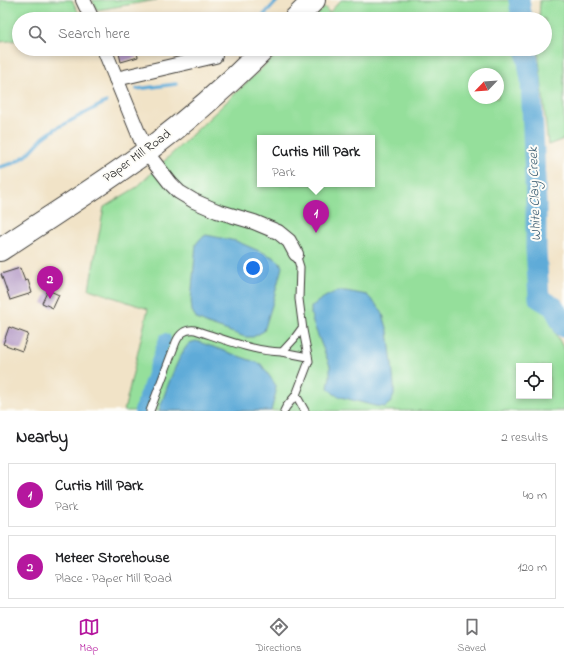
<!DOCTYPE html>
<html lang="en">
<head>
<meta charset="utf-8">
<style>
	:root { --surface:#fff; --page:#f2f2f2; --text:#202124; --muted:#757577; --line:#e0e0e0; --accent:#b5179e }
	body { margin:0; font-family:"Indie Flower",sans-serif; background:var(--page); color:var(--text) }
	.controls { position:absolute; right:12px; bottom:12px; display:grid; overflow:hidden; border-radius:0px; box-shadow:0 2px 6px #0003 }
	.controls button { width:36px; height:36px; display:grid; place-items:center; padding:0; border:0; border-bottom:1px solid var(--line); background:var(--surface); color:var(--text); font:20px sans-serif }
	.compass { position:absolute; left:468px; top:68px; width:36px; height:36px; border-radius:50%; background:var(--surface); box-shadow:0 2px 6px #0003; rotate:245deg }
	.you { position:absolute; left:253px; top:268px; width:14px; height:14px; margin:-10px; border:3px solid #fff; border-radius:50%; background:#1a73e8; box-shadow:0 0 0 6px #1a73e833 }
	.badge { display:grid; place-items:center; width:26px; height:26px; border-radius:50%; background:var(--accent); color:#fff; font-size:13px; font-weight:700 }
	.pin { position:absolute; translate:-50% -33px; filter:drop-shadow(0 1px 2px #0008) }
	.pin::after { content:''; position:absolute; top:21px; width:14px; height:12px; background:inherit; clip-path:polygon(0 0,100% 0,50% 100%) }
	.popup { position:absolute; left:257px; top:135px; width:118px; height:52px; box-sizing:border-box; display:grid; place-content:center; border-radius:0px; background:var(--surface); filter:drop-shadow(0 1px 3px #0005); font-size:13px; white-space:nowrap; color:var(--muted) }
	.popup b { font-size:15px; color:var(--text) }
	.popup::after { content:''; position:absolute; left:50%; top:100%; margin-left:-8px; border:8px solid transparent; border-top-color:var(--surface) }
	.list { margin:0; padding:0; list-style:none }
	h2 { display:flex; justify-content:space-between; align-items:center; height:52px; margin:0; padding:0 16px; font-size:17px }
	h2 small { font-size:13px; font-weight:400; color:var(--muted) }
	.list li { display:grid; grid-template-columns:26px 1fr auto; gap:12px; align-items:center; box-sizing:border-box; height:64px; margin:0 8px 8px; padding:0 8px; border:1px solid var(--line); border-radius:0px }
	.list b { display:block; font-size:15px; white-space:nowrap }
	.list p { margin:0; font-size:13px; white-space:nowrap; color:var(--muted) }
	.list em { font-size:13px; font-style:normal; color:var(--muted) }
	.icon { flex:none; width:22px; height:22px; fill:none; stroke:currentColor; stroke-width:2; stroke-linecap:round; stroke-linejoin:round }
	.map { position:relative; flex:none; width:564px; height:411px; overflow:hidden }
	.search { position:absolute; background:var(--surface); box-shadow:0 2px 6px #0003; left:12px; right:12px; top:12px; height:44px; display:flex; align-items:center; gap:10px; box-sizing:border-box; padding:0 14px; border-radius:22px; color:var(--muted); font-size:15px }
	.sheet { height:196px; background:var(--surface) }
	nav { display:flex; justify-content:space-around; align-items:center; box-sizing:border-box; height:56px; border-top:1px solid var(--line); background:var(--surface); font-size:11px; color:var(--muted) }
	nav a { display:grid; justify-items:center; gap:2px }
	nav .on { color:var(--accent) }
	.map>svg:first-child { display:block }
	.green { fill:#95df9b; stroke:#587e5c; fill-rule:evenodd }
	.water { fill:#5fabd8; stroke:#3e647a }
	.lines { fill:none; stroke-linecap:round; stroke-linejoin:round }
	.stream { stroke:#5fabd8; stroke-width:3.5 }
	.canal { stroke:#5fabd8; stroke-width:12 }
	.river { stroke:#5fabd8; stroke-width:21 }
	.building { fill:#b49ac6 }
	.service-casing { stroke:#3c3a36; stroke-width:9 }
	.minor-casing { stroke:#3c3a36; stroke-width:16 }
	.primary-casing { stroke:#3c3a36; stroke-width:24 }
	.service { stroke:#fff; stroke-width:7 }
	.minor { stroke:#fff; stroke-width:14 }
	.primary { stroke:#fff; stroke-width:22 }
	.labels { text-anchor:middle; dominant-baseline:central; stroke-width:4; stroke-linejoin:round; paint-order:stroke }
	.street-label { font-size:13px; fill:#1c1c1c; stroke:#fdfcf7 }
	.water-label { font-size:14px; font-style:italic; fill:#3a5c71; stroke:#fdfcf7 }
</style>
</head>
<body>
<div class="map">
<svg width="564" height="411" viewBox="0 0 564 411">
	<rect width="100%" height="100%" fill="#fdfcf7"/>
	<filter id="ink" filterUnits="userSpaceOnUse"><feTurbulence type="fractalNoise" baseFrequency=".025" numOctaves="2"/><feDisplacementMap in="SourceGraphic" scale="8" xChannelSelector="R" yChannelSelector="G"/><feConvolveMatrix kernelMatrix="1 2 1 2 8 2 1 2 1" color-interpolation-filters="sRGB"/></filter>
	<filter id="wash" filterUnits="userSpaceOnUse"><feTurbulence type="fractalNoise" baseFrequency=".012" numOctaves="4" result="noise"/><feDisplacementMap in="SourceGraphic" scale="16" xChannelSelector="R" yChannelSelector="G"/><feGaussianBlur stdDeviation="0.9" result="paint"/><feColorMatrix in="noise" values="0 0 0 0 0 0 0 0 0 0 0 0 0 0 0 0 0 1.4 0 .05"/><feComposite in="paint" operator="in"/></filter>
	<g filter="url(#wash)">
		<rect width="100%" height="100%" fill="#f1e3c7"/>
		<g class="green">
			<polygon points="0,0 72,0 82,19 19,19 19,40 0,42"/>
			<polygon points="92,0 157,0 97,10"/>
			<polygon points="341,0 510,0 521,19 313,19 325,7 329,13"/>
			<polygon points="540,0 564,0 564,139 548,145 538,49 545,49 545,19 539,19"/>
			<path d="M282,49H526L531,199L535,240L542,286L552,326L564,349V411H124L148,309L89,289L104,207L137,187ZM474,74H498V98H474ZM260,138H372V184H260ZM519,366H549V396H519Z"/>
		</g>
		<g class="water">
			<polygon points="206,235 236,241 273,257 280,262 282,267 272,305 264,331 253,337 245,337 208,324 197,319 192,311 191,300 196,244 200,239"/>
			<path d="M338,291H346L367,295L382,311L388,331L392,364L394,385V395L391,402L385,407L375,406L341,397L334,394L328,388L330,376V366L313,323L311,314V307C319,300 327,295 338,291Z"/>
			<path d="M196,341L261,364L275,384L276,392L271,411H159C163,398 180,349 190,343C191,342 194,342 196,341Z"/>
		</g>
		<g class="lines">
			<g class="stream">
				<polyline points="260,19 278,0"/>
				<polyline points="137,89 176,84"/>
				<polyline points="0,167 14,163 27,155 43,138 55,129 106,102"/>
			</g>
			<polyline class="canal" points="140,411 165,339"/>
			<g class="river">
				<polyline points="519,0 522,19"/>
				<polyline points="526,49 531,80 536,204 536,249 539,298 554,307 564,327"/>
			</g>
		</g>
		<g id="blocks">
			<g class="building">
				<polygon points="118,49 136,49 138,57 121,62"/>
				<polygon points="20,268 25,281 28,280 32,293 10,300 1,274"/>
				<polygon points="48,290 59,295 53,308 42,303"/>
				<polygon points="9,327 28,334 22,351 3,344"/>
			</g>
		</g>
	</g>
	<g filter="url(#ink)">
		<use href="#blocks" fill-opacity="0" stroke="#3c3a36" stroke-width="1"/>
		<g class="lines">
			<defs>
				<g id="service">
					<polyline points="302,328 294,339 282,352 308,357"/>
					<polyline points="296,395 305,411"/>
					<path d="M150,411L176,342C180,333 185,329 195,330C223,339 252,351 282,352"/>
					<polyline points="284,411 286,407 296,395 309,361 303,330 299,299 300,267 296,254"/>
				</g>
				<g id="minor">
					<polyline points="83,0 92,19"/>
					<polyline points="104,49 146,152 171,184 179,192 194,201 217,211 254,222 278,232 289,241 296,254"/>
					<polyline points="116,79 215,56"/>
				</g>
				<g id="primary">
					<polyline points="295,19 314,0"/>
					<path d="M0,250C49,217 100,186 147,151C188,120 227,86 264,49"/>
				</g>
			</defs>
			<use href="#service" class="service-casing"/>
			<use href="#minor" class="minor-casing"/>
			<use href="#primary" class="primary-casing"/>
			<use href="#service" class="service"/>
			<use href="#minor" class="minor"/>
			<use href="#primary" class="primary"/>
		</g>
	</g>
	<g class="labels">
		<g class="street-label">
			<text transform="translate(137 156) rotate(-36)">Paper Mill Road</text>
		</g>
		<g class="water-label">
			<text transform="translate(535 194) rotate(-92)">White Clay Creek</text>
		</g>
	</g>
</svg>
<div class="controls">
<button><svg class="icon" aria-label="locate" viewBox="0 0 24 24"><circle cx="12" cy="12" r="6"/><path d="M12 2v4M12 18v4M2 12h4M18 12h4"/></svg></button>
</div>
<svg class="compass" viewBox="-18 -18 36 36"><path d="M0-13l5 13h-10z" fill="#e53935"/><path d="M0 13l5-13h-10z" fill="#757577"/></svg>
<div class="you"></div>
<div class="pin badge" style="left:316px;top:233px">1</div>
<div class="popup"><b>Curtis Mill Park</b>Park</div>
<div class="pin badge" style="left:50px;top:299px">2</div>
<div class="search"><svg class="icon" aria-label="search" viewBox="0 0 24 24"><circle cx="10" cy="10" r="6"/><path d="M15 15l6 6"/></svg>Search here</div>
</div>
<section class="sheet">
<h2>Nearby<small>2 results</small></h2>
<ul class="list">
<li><span class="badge">1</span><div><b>Curtis Mill Park</b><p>Park</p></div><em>40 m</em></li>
<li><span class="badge">2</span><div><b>Meteer Storehouse</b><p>Place · Paper Mill Road</p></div><em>120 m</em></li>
</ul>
</section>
<nav>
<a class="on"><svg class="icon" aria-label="map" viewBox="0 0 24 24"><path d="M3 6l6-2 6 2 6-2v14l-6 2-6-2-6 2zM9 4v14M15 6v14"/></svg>Map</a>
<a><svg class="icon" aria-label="directions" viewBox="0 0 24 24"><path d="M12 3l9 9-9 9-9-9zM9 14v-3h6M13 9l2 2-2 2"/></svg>Directions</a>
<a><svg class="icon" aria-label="saved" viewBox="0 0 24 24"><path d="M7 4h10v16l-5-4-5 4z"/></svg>Saved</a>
</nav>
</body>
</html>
